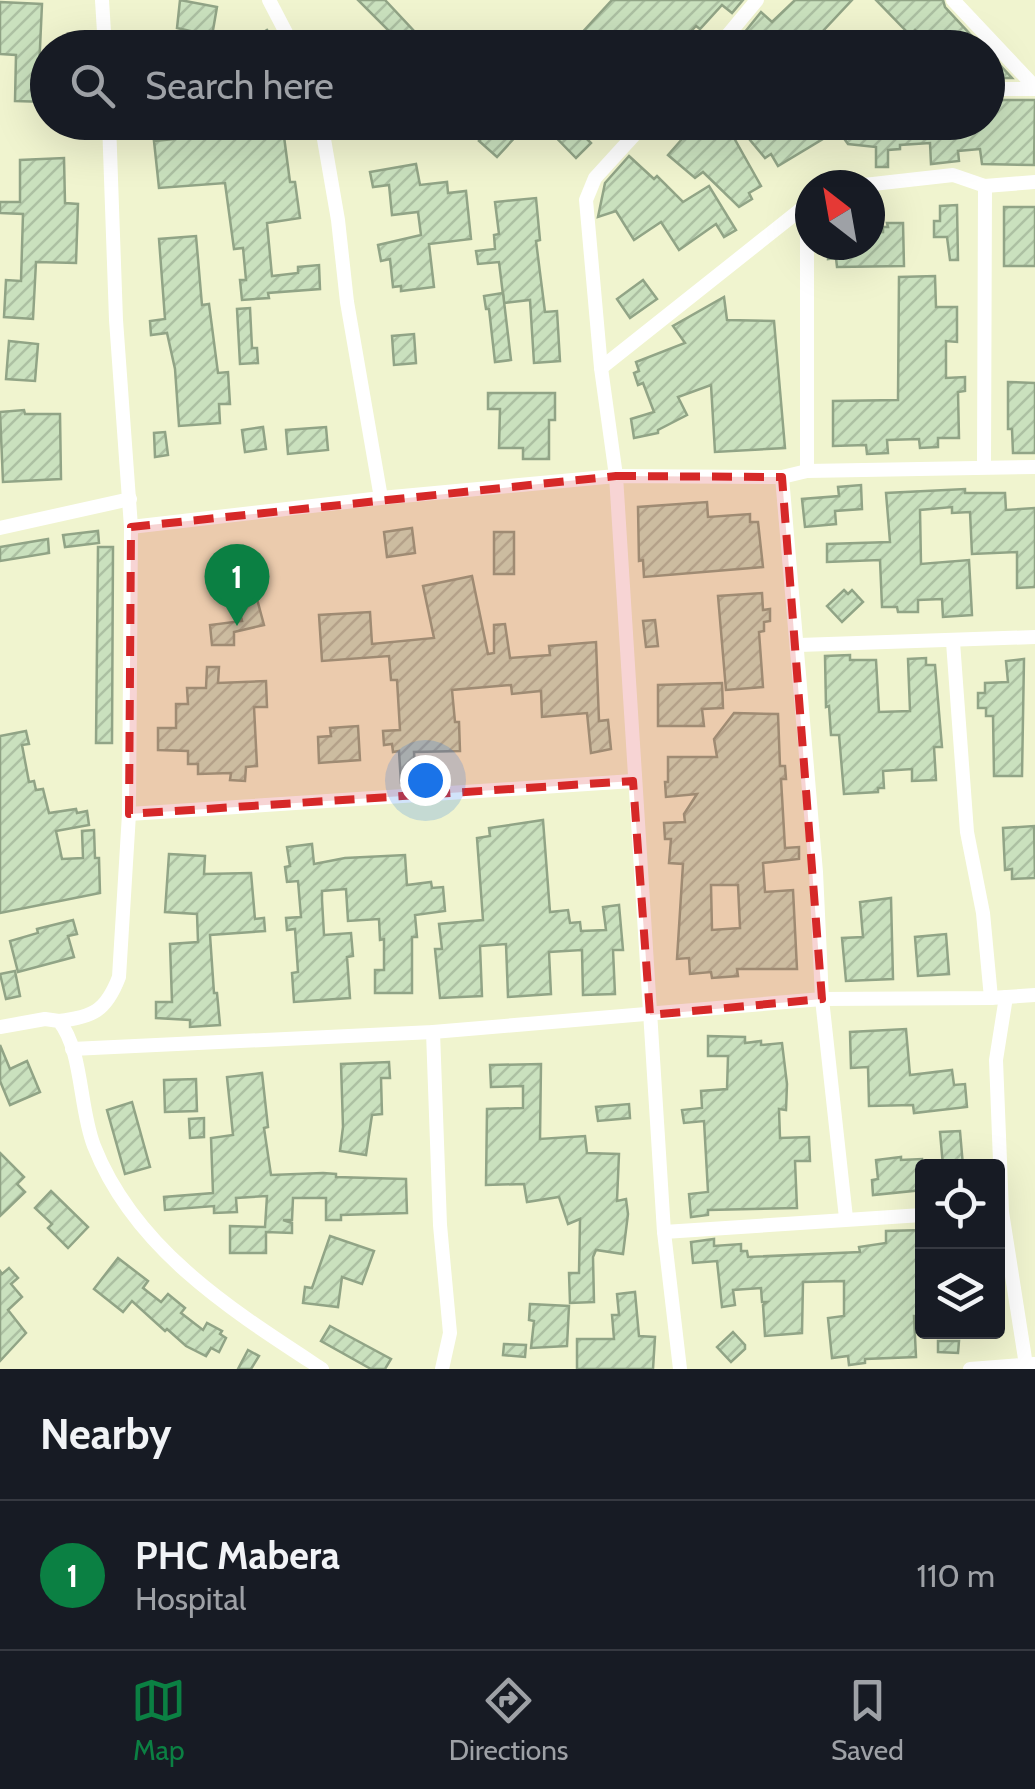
<!DOCTYPE html>
<html lang="en">
<head>
<meta charset="utf-8">
<style>
	:root { --surface:#171b24; --page:#242831; --text:#f1f3f6; --muted:#9ea1a6; --line:#363941; --accent:#0b8043 }
	body { margin:0; font-family:Cabin,sans-serif; background:var(--page); color:var(--text) }
	.controls { position:absolute; right:30px; bottom:30px; display:grid; overflow:hidden; border-radius:10px; box-shadow:0 10px 40px #0002 }
	.controls button { width:90px; height:90px; display:grid; place-items:center; padding:0; border:0; border-bottom:2px solid var(--line); background:var(--surface); color:var(--text); font:50px sans-serif }
	.compass { position:absolute; left:795px; top:170px; width:90px; height:90px; border-radius:50%; background:var(--surface); box-shadow:0 10px 40px #0002; rotate:329deg }
	.you { position:absolute; left:425px; top:780px; width:35px; height:35px; margin:-25px; border:8px solid #fff; border-radius:50%; background:#1a73e8; box-shadow:0 0 0 15px #1a73e833 }
	.badge { display:grid; place-items:center; width:65px; height:65px; border-radius:50%; background:var(--accent); color:#fff; font-size:32px; font-weight:700 }
	.pin { position:absolute; translate:-50% -82px; filter:drop-shadow(0 2px 5px #0008) }
	.pin::after { content:''; position:absolute; top:52px; width:35px; height:30px; background:inherit; clip-path:polygon(0 0,100% 0,50% 100%) }
	.list { margin:0; padding:0; list-style:none }
	h2 { display:flex; justify-content:space-between; align-items:center; height:130px; margin:0; padding:0 40px; font-size:42px }
	h2 small { font-size:32px; font-weight:400; color:var(--muted) }
	.list li { display:grid; grid-template-columns:65px 1fr auto; gap:30px; align-items:center; box-sizing:border-box; height:150px; padding:0 40px; border-top:2px solid var(--line) }
	.list b { display:block; font-size:38px; white-space:nowrap }
	.list p { margin:0; font-size:32px; white-space:nowrap; color:var(--muted) }
	.list em { font-size:32px; font-style:normal; color:var(--muted) }
	.icon { flex:none; width:55px; height:55px; fill:none; stroke:currentColor; stroke-width:2; stroke-linecap:round; stroke-linejoin:round }
	.map { position:relative; flex:none; width:1035px; height:1369px; overflow:hidden }
	.search { position:absolute; background:var(--surface); box-shadow:0 10px 40px #0002; left:30px; right:30px; top:30px; height:110px; display:flex; align-items:center; gap:25px; box-sizing:border-box; padding:0 35px; border-radius:55px; color:var(--muted); font-size:38px }
	.sheet { height:280px; background:var(--surface) }
	nav { display:flex; justify-content:space-around; align-items:center; box-sizing:border-box; height:140px; border-top:2px solid var(--line); background:var(--surface); font-size:28px; color:var(--muted) }
	nav a { display:grid; justify-items:center; gap:5px }
	nav .on { color:var(--accent) }
	.map>svg:first-child { display:block }
	.building { fill:url(#building-hatch); stroke:#91a486; stroke-width:2.5; fill-rule:evenodd }
	.lines { fill:none; stroke-linecap:round; stroke-linejoin:round }
	.minor { stroke:#fff; stroke-width:14 }
	.marked { fill:#d62828; fill-opacity:0.2; stroke:#d62828; stroke-width:8; stroke-dasharray:20 12; stroke-linejoin:round }
</style>
</head>
<body>
<div class="map">
<svg width="1035" height="1369" viewBox="0 0 1035 1369">
	<defs>
		<pattern id="building-hatch" width="6" height="6" patternUnits="userSpaceOnUse" patternTransform="scale(2.5)"><rect width="6" height="6" fill="#cae1be"/><path d="M-1 1l2-2M0 6l6-6M5 7l2-2" fill="none" stroke="#acc0a2"/></pattern>
	</defs>
	<rect width="100%" height="100%" fill="#f0f4cf"/>
	<g class="building">
		<polygon points="180,0 217,7 212,36 177,28"/>
		<polygon points="358,0 385,0 414,31 401,43"/>
		<polygon points="612,0 743,0 732,13 722,5 700,29 696,26 675,48 568,48"/>
		<polygon points="795,0 852,0 807,48 732,48 761,12 772,22"/>
		<polygon points="876,0 943,0 945,7 983,48 932,48 915,30 910,35"/>
		<polygon points="0,2 42,4 39,70 48,71 48,102 15,101 16,55 0,54"/>
		<polygon points="267,30 274,41 264,48 239,48"/>
		<polygon points="988,52 1012,78 988,78"/>
		<polygon points="988,100 1035,100 1034,165 982,164 980,149 958,151 959,161 931,164 930,143 900,145 900,149 888,150 888,167 876,167 876,147 848,144 838,130 778,166 771,154 765,158 745,134 764,122 786,122 790,130 836,127 833,124 988,122"/>
		<polygon points="467,122 529,122 497,157 479,141 481,139"/>
		<polygon points="541,122 570,122 591,143 576,158"/>
		<polygon points="697,122 725,122 761,186 749,193 752,199 739,207 703,172 695,178 668,155"/>
		<polygon points="283,129 290,182 295,182 300,218 267,223 272,276 298,273 298,267 319,265 320,289 268,293 269,298 242,300 240,280 246,280 243,248 234,249 225,183 159,188 154,141 215,135 215,138"/>
		<polygon points="629,156 654,179 657,176 683,202 709,186 736,230 724,237 716,224 679,250 661,222 634,240 616,211 598,217 605,183"/>
		<polygon points="64,158 65,203 78,204 76,263 36,262 33,319 4,317 6,280 21,281 23,214 0,213 0,202 20,202 20,160"/>
		<polygon points="416,164 420,185 447,182 448,193 466,191 471,239 429,244 434,287 401,291 401,286 393,287 390,259 381,261 378,245 421,235 418,212 392,215 389,185 373,187 370,172"/>
		<polygon points="536,198 540,240 536,241 545,312 557,311 560,361 534,363 530,300 504,303 499,262 478,264 476,251 495,249 494,235 499,234 495,202"/>
		<polygon points="957,205 958,260 950,260 947,237 934,237 934,221 940,221 940,206"/>
		<rect x="1004" y="207" width="31" height="59"/>
		<polygon points="887,223 903,223 904,266 837,267 836,258 828,259 828,245 870,245 870,233 883,232 883,227 888,227"/>
		<polygon points="196,236 202,305 209,304 218,373 228,372 230,404 219,404 220,423 179,426 175,369 167,333 151,335 150,321 165,319 159,239"/>
		<polygon points="935,276 936,307 957,307 957,342 946,341 946,378 965,377 965,391 958,392 959,438 938,438 938,447 920,448 919,439 887,440 888,453 867,454 866,445 833,446 833,401 898,400 899,277"/>
		<polygon points="643,280 657,299 630,318 617,299"/>
		<polygon points="503,293 511,360 495,362 489,309 486,309 484,296"/>
		<polygon points="724,297 727,320 774,321 785,448 715,452 711,385 678,397 687,415 658,430 658,433 634,438 631,419 654,412 643,383 638,385 634,373 639,371 636,362 685,343 673,326"/>
		<polygon points="250,308 252,348 257,348 258,363 240,364 237,309"/>
		<polygon points="414,334 416,363 394,365 392,336"/>
		<polygon points="9,341 38,344 35,381 6,379"/>
		<polygon points="1008,382 1035,383 1035,453 1013,453 1012,429 1008,429"/>
		<polygon points="488,393 555,393 555,420 549,420 549,459 523,459 523,448 499,448 500,409 488,409"/>
		<polygon points="24,410 25,414 60,414 61,479 3,482 0,412"/>
		<polygon points="263,427 266,449 245,452 242,430"/>
		<polygon points="326,427 328,450 288,454 286,430"/>
		<polygon points="165,432 168,455 155,457 154,433"/>
		<polygon points="861,485 862,509 835,511 836,524 805,527 802,499 839,496 838,487"/>
		<polygon points="965,489 965,493 1005,493 1006,510 1035,508 1035,587 1017,588 1017,552 972,554 970,512 952,513 952,507 920,510 921,564 969,560 972,615 943,617 942,599 918,600 918,612 898,612 897,607 882,607 880,560 827,562 827,544 890,542 886,493"/>
		<polygon points="707,502 708,517 750,514 750,522 758,522 763,567 644,577 643,560 639,561 638,507"/>
		<polygon points="412,528 415,553 387,557 384,532"/>
		<polygon points="98,531 99,543 65,547 63,535"/>
		<rect x="494" y="532" width="20" height="42"/>
		<polygon points="48,539 49,553 0,561 0,547"/>
		<polygon points="98,547 113,547 112,743 96,743"/>
		<polygon points="472,576 488,654 494,653 494,625 505,624 510,658 550,655 549,646 596,642 599,721 608,720 611,749 591,753 587,713 542,717 541,691 512,694 511,685 452,690 455,722 459,722 460,751 414,752 416,782 401,783 399,751 393,752 392,744 384,745 383,731 400,730 397,680 391,680 389,656 322,661 319,615 370,612 372,644 434,638 423,586"/>
		<polygon points="844,590 848,594 852,590 863,602 842,622 827,606"/>
		<polygon points="762,593 763,610 770,609 770,621 764,622 764,631 759,632 763,687 726,690 718,596"/>
		<polygon points="257,599 264,625 234,632 234,645 212,645 210,625 242,621 238,604"/>
		<polygon points="655,620 658,646 646,647 643,621"/>
		<polygon points="850,655 850,660 876,660 879,712 910,711 908,659 926,658 926,665 935,665 942,747 934,747 936,780 912,781 912,769 883,771 884,788 878,788 878,792 844,794 839,735 831,735 829,706 826,707 825,656"/>
		<polygon points="1024,659 1022,776 994,776 993,716 986,716 986,708 978,708 978,693 985,693 985,683 1008,682 1006,661"/>
		<polygon points="207,667 219,667 218,683 266,681 267,707 254,707 257,766 246,767 245,781 230,780 231,773 198,774 198,764 188,764 188,751 158,750 158,728 176,728 176,704 188,704 187,688 206,688"/>
		<polygon points="722,683 723,708 702,709 704,726 658,726 658,685"/>
		<path d="M734,713L778,714L780,766H785L786,779H781L785,848L799,847V859L763,863L765,892L793,890L797,969H737L738,976L712,978L711,972L690,974L689,958L677,959L683,864L669,863L671,839H665L664,823L685,822L684,814L697,794L666,797L665,782H668V757H717L714,739ZM711,885H738L740,928L712,930Z"/>
		<polygon points="358,726 360,760 319,763 318,737 331,736 330,728"/>
		<polygon points="26,731 29,744 22,745 29,782 34,781 36,790 43,789 49,813 76,809 77,813 87,811 89,825 56,831 62,859 83,858 82,831 94,830 95,858 99,858 100,893 0,913 0,736"/>
		<polygon points="543,820 550,912 568,910 570,923 580,922 581,931 606,930 603,907 619,905 623,950 613,950 615,994 583,995 582,950 549,952 551,994 508,997 506,944 480,946 482,996 440,998 435,949 442,949 439,924 483,920 477,838 490,836 489,828"/>
		<polygon points="1034,826 1035,878 1012,879 1012,869 1005,870 1003,828"/>
		<polygon points="312,844 314,864 345,858 405,855 407,885 431,882 432,888 443,887 445,911 415,915 417,937 412,937 412,993 375,993 375,970 384,970 384,939 380,940 379,919 348,921 346,889 322,891 322,900 324,935 351,933 353,956 347,957 350,998 294,1002 292,973 298,972 295,929 287,930 286,918 301,917 298,881 287,882 285,867 290,866 287,847"/>
		<polygon points="169,854 205,856 204,874 251,873 255,919 264,918 265,931 210,935 214,993 217,993 220,1025 190,1027 190,1020 156,1018 156,1002 172,1002 170,944 198,942 197,914 165,912"/>
		<polygon points="891,898 893,979 846,981 842,938 863,937 860,902"/>
		<polygon points="73,920 77,934 68,936 74,957 18,972 10,941 38,933 37,929"/>
		<polygon points="946,934 949,974 918,976 915,937"/>
		<polygon points="15,971 20,996 6,999 0,974"/>
		<polygon points="906,1029 910,1075 952,1070 954,1085 965,1084 967,1107 914,1113 913,1105 869,1106 868,1067 851,1068 850,1032"/>
		<polygon points="708,1036 745,1037 745,1043 761,1041 761,1045 782,1043 787,1084 786,1110 779,1109 780,1138 809,1137 810,1161 795,1161 797,1208 708,1210 708,1215 691,1217 689,1194 708,1192 704,1121 684,1123 682,1110 702,1108 701,1091 727,1089 728,1056 708,1056"/>
		<polygon points="0,1045 10,1069 27,1061 40,1092 10,1105 0,1081"/>
		<polygon points="389,1062 390,1078 381,1078 382,1114 372,1115 366,1155 340,1151 343,1127 341,1064"/>
		<polygon points="541,1064 540,1139 585,1136 587,1153 619,1154 617,1201 626,1199 628,1214 623,1254 596,1250 593,1257 594,1302 570,1303 569,1273 579,1273 580,1219 568,1224 559,1197 527,1202 524,1184 486,1185 487,1109 523,1108 523,1086 491,1087 490,1065"/>
		<polygon points="262,1073 268,1127 264,1128 271,1175 323,1173 336,1174 336,1177 406,1179 407,1213 341,1215 341,1220 326,1220 326,1198 293,1198 292,1220 283,1220 292,1223 292,1233 266,1232 266,1253 230,1253 230,1226 265,1227 267,1196 236,1198 237,1212 214,1213 214,1206 165,1210 164,1197 213,1193 211,1138 233,1135 227,1077"/>
		<polygon points="196,1079 197,1111 165,1112 164,1080"/>
		<polygon points="132,1102 150,1167 125,1174 107,1110"/>
		<polygon points="629,1104 630,1118 598,1121 596,1107"/>
		<polygon points="204,1118 204,1137 190,1138 189,1119"/>
		<polygon points="960,1131 963,1166 943,1166 940,1132"/>
		<polygon points="0,1153 24,1177 17,1184 25,1192 0,1216"/>
		<polygon points="901,1157 901,1160 922,1159 922,1190 873,1195 872,1180 878,1179 876,1160"/>
		<polygon points="51,1191 88,1227 68,1248 48,1228 52,1224 35,1208"/>
		<polygon points="922,1230 922,1316 914,1316 916,1357 865,1359 865,1363 849,1365 848,1356 832,1358 828,1318 844,1316 844,1281 803,1282 802,1333 765,1336 763,1305 767,1302 762,1302 761,1288 733,1290 735,1305 722,1307 717,1261 693,1263 691,1242 714,1239 714,1246 741,1244 741,1251 747,1251 748,1257 860,1252 859,1247 886,1243 886,1231"/>
		<polygon points="330,1236 374,1251 362,1284 342,1277 338,1307 303,1303 305,1287 312,1288"/>
		<polygon points="118,1258 148,1281 143,1288 161,1302 168,1294 185,1308 181,1313 203,1330 207,1323 222,1331 220,1334 226,1338 219,1352 211,1348 206,1356 186,1346 167,1329 165,1331 132,1301 123,1312 94,1289"/>
		<polygon points="9,1268 18,1278 11,1284 22,1297 8,1310 26,1333 0,1361 0,1271 2,1274"/>
		<polygon points="635,1292 639,1336 655,1337 653,1369 577,1369 577,1339 614,1339 612,1315 619,1315 617,1294"/>
		<polygon points="530,1304 569,1306 567,1346 531,1348 534,1321 529,1320"/>
		<polygon points="330,1326 391,1359 385,1369 371,1369 321,1341"/>
		<polygon points="733,1332 745,1345 745,1349 731,1362 717,1347"/>
		<polygon points="938,1341 959,1341 958,1353 938,1352"/>
		<polygon points="504,1344 526,1345 525,1357 503,1355"/>
		<polygon points="248,1350 259,1356 251,1369 238,1369"/>
	</g>
	<g class="lines">
		<g class="minor">
			<polyline points="102,0 105,48"/>
			<polyline points="269,0 294,48"/>
			<polyline points="953,0 1035,87"/>
			<polyline points="717,48 757,0"/>
			<polyline points="988,89 1035,89"/>
			<polyline points="321,122 338,220 347,302 381,498"/>
			<polyline points="646,122 595,178 586,200 601,368 616,476 664,1232 680,1369"/>
			<polyline points="864,185 953,175 985,186 1035,182"/>
			<polyline points="807,204 807,471"/>
			<polyline points="601,368 810,202"/>
			<polyline points="984,466 985,186"/>
			<polyline points="782,477 816,872 822,999 846,1218"/>
			<polyline points="131,527 381,498 616,476 782,477 807,471 1035,467"/>
			<polyline points="0,528 130,499"/>
			<polyline points="953,642 967,832 983,913 991,998"/>
			<polyline points="799,645 1035,637"/>
			<polyline points="129,814 633,781"/>
			<polyline points="1006,997 996,1060 1002,1212 1026,1365"/>
			<path d="M59,1021C93,1017 106,1011 119,977L129,814L131,527L116,320L109,122"/>
			<path d="M0,1027L45,1019L59,1021C83,1051 79,1108 94,1146C135,1250 233,1311 322,1369"/>
			<polyline points="433,1032 440,1225 450,1333 442,1369"/>
			<polyline points="72,1049 433,1032 822,999 991,998 1035,995"/>
			<polyline points="664,1232 922,1215"/>
			<polyline points="970,1369 1034,1364"/>
		</g>
	</g>
	<path class="marked" d="M616,476L782,477L822,999L650,1015L633,781L129,814L131,527Z"/>
</svg>
<div class="controls">
<button><svg class="icon" aria-label="locate" viewBox="0 0 24 24"><circle cx="12" cy="12" r="6"/><path d="M12 2v4M12 18v4M2 12h4M18 12h4"/></svg></button>
<button><svg class="icon" aria-label="layers" viewBox="0 0 24 24"><path d="M12 4l9 5-9 5-9-5zM3 14l9 5 9-5"/></svg></button>
</div>
<svg class="compass" viewBox="-18 -18 36 36"><path d="M0-13l5 13h-10z" fill="#e53935"/><path d="M0 13l5-13h-10z" fill="#9ea1a6"/></svg>
<div class="you"></div>
<div class="pin badge" style="left:237px;top:626px">1</div>
<div class="search"><svg class="icon" aria-label="search" viewBox="0 0 24 24"><circle cx="10" cy="10" r="6"/><path d="M15 15l6 6"/></svg>Search here</div>
</div>
<section class="sheet">
<h2>Nearby<small></small></h2>
<ul class="list">
<li><span class="badge">1</span><div><b>PHC Mabera</b><p>Hospital</p></div><em>110 m</em></li>
</ul>
</section>
<nav>
<a class="on"><svg class="icon" aria-label="map" viewBox="0 0 24 24"><path d="M3 6l6-2 6 2 6-2v14l-6 2-6-2-6 2zM9 4v14M15 6v14"/></svg>Map</a>
<a><svg class="icon" aria-label="directions" viewBox="0 0 24 24"><path d="M12 3l9 9-9 9-9-9zM9 14v-3h6M13 9l2 2-2 2"/></svg>Directions</a>
<a><svg class="icon" aria-label="saved" viewBox="0 0 24 24"><path d="M7 4h10v16l-5-4-5 4z"/></svg>Saved</a>
</nav>
</body>
</html>
